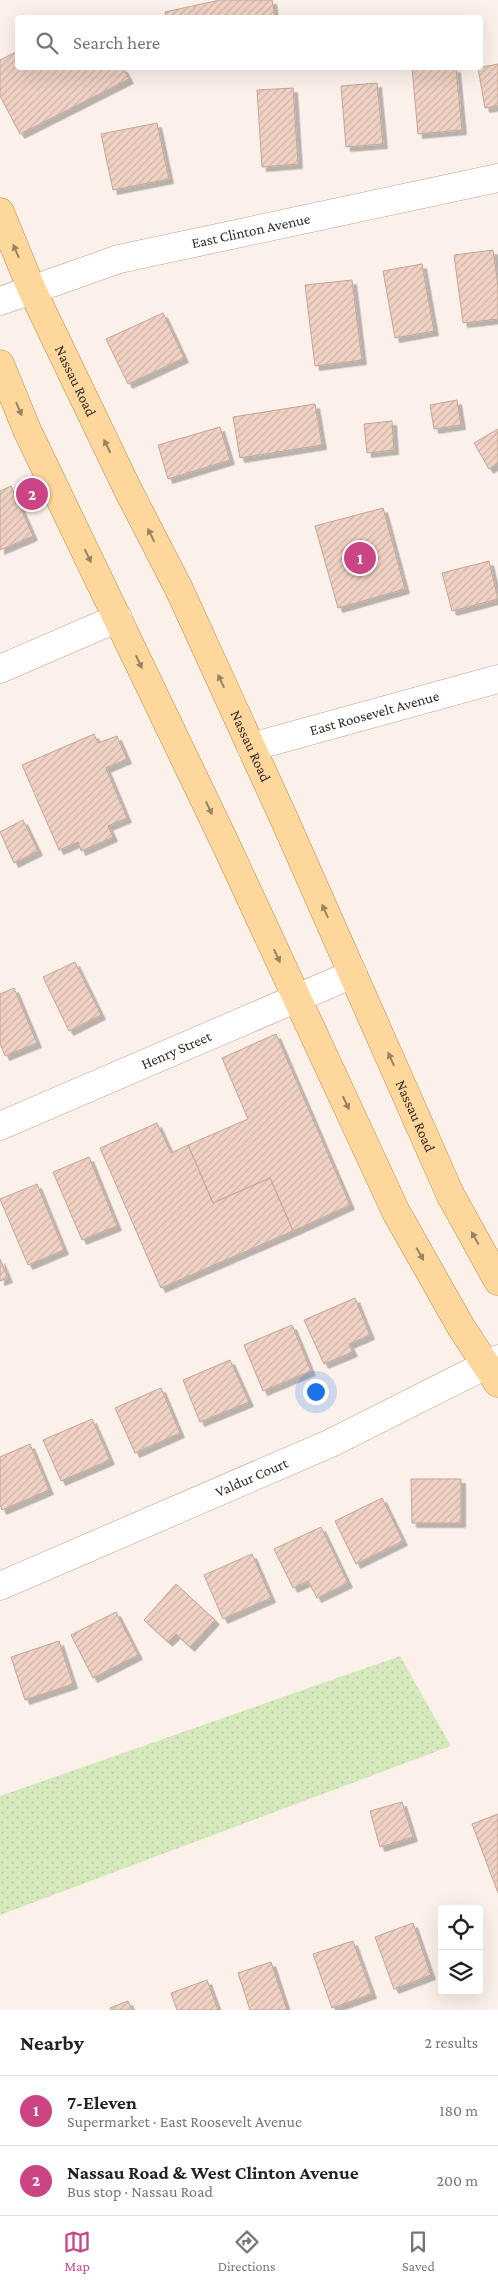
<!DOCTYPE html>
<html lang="en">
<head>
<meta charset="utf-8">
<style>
	:root { --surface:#fff; --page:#f6f6f6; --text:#222; --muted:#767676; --line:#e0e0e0; --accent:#cb4585 }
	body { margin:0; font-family:"Crimson Pro",serif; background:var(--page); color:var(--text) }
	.controls { position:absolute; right:15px; bottom:15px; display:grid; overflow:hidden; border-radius:5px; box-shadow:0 5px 20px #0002 }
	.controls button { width:45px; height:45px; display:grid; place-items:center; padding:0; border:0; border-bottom:1px solid var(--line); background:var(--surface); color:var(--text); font:25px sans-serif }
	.you { position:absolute; left:315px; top:1391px; width:18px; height:18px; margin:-12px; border:4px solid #fff; border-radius:50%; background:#1a73e8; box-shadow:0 0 0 8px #1a73e833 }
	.badge { display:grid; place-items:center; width:32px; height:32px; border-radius:50%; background:var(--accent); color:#fff; font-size:16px; font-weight:700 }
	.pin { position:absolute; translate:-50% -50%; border:2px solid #fff; box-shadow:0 1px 5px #0006 }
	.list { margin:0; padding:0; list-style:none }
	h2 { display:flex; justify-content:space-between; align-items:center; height:65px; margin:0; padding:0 20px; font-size:21px }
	h2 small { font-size:16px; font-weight:400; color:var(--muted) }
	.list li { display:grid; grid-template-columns:32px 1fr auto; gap:15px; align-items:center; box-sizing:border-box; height:70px; padding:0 20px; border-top:1px solid var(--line) }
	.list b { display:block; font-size:19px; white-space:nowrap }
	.list p { margin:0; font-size:16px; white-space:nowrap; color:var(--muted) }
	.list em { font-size:16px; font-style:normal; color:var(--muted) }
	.icon { flex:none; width:28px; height:28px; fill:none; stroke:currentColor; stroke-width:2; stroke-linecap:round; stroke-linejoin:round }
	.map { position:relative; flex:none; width:498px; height:2010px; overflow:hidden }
	.search { position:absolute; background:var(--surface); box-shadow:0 5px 20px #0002; left:15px; right:15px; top:15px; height:55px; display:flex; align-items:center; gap:12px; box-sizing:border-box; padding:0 18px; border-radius:5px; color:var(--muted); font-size:19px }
	.sheet { height:205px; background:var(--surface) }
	nav { display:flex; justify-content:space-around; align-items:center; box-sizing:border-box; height:70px; border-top:1px solid var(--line); background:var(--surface); font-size:14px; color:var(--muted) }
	nav a { display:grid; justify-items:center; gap:2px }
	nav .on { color:var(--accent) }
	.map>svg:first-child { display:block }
	.grass { fill:url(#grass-dots) }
	.building { fill:url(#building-hatch); stroke:#c2a698; filter:url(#shadow) }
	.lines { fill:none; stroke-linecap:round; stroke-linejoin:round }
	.minor-casing { stroke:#bba091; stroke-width:29 }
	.primary-casing { stroke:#b88a48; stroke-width:29 }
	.minor { stroke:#fff; stroke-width:28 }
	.primary { stroke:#fed79c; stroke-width:28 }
	.oneway { fill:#9a8262 }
	.labels { text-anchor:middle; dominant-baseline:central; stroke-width:4; stroke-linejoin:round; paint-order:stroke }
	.street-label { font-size:15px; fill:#372c27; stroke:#fff }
</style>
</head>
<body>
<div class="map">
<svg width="498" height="2010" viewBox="0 0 498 2010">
	<defs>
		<pattern id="grass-dots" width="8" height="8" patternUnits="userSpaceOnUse" patternTransform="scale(1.25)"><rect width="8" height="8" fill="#d6e9bd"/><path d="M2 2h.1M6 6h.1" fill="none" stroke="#b8c8a2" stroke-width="1.8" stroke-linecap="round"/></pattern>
		<pattern id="building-hatch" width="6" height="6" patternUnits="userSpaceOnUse" patternTransform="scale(1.25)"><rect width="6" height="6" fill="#efd2c3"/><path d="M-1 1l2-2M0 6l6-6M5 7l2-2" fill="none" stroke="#ceb4a8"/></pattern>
		<filter id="shadow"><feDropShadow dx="4.5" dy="4.5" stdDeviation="0" flood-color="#0004"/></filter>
	</defs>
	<rect width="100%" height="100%" fill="#fcf1ea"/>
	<polygon class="grass" points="400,1656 451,1746 0,1915 0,1796"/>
	<g class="building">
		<polygon points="220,0 272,0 275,18 166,18 165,12"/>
		<polygon points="18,51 18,68 123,68 129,79 20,134 0,96 0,60"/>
		<polygon points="498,64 498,106 485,108 478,68"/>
		<polygon points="412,68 456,68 462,130 418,134"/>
		<polygon points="377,83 383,144 346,147 341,86"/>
		<polygon points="293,88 298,164 262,167 257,90"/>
		<polygon points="157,123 169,179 113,190 101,134"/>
		<polygon points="493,250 498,285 498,319 463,323 454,255"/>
		<polygon points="422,264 434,331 395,338 383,271"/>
		<polygon points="352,280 362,360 315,366 305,285"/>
		<polygon points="163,313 184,358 128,384 106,339"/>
		<polygon points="457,400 461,425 434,429 430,405"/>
		<polygon points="315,404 322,445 240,458 233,417"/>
		<polygon points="392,421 394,450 367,453 364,424"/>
		<polygon points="220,427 230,460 168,479 158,445"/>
		<polygon points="498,429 498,463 489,469 474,443"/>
		<polygon points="11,486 33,536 0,550 0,491"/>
		<polygon points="383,508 405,589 338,608 315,526"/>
		<polygon points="489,561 498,599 452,611 442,573"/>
		<polygon points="94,734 98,743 117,736 127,759 106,768 127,818 108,826 113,837 81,851 78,842 59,850 22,765"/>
		<polygon points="23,820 38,851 14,863 0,832"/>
		<polygon points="75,962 101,1015 69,1031 43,977"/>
		<polygon points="14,988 37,1043 5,1056 0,1043 0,994"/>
		<polygon points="276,1034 350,1205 293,1231 270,1178 213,1203 188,1145 248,1119 222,1058"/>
		<polygon points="157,1123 171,1153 188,1145 213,1203 270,1178 293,1231 161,1288 100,1148"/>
		<polygon points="89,1157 117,1226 82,1240 53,1172"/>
		<polygon points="37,1184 64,1250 28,1265 0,1199"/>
		<polygon points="0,1259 8,1278 0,1281"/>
		<polygon points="355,1298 370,1335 349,1344 353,1352 324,1364 304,1320"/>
		<polygon points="292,1325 311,1371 263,1391 244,1345"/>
		<polygon points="230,1360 249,1402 200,1422 183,1380"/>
		<polygon points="161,1388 180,1433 135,1453 115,1408"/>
		<polygon points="92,1419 110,1460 61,1481 43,1440"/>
		<polygon points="30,1444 49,1490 2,1510 0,1505 0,1457"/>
		<polygon points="411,1479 461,1479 461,1523 412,1523"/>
		<polygon points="382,1498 403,1541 356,1564 335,1521"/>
		<polygon points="321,1527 348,1583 317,1598 308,1581 293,1588 274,1549"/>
		<polygon points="252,1554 271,1598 223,1619 204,1575"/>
		<polygon points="176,1584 215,1620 190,1647 176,1634 168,1642 144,1620"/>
		<polygon points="116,1612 138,1655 93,1678 71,1635"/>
		<polygon points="59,1641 73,1684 25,1700 11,1657"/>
		<polygon points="402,1802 413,1837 380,1847 370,1811"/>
		<polygon points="498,1814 498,1893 472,1824"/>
		<polygon points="413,1923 431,1975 394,1989 375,1937"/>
		<polygon points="353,1941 372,1994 332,2008 313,1954"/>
		<polygon points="271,1962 287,2010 250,2010 238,1973"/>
		<polygon points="207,1980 218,2010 177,2010 171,1993"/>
		<polygon points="128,2001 132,2010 111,2010 110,2008"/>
	</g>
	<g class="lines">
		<defs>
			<g id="minor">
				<path id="s1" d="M0,301L119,259L498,178"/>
				<polyline points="0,669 118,618"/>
				<path id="s2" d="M251,747L498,679"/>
				<path id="s3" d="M0,1126L353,974"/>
				<path id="s4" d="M0,1586L331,1443L498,1359"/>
			</g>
			<g id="primary">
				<path id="s5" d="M0,212L32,290L128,490L179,589L285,821L450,1194L498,1281"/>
				<polyline points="0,364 27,430 227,847 396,1212 461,1327 498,1383"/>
			</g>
		</defs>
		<use href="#minor" class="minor-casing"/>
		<use href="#primary" class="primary-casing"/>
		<use href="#minor" class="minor"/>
		<use href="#primary" class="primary"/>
	</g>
	<defs><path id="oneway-solid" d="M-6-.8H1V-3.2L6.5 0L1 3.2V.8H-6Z" transform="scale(1.25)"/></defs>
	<g class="oneway">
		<use href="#oneway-solid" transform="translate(16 251) rotate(-113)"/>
		<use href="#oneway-solid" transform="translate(19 409) rotate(67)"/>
		<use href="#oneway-solid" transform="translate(107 446) rotate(-116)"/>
		<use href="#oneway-solid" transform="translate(151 535) rotate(-117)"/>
		<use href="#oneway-solid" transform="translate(88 556) rotate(64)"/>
		<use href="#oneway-solid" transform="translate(139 662) rotate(65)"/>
		<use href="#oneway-solid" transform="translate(221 681) rotate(-115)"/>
		<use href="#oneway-solid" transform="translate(209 808) rotate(65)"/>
		<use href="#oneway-solid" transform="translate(325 911) rotate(-114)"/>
		<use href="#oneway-solid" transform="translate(277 956) rotate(65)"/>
		<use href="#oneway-solid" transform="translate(391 1059) rotate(-114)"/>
		<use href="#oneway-solid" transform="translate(346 1103) rotate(65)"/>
		<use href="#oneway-solid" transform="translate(475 1238) rotate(-119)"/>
		<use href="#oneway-solid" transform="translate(420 1254) rotate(61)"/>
	</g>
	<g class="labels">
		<g class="street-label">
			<text stroke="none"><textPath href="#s1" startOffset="261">East Clinton Avenue</textPath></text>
			<text stroke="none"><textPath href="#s5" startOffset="185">Nassau Road</textPath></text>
			<text stroke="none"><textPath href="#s2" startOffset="128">East Roosevelt Avenue</textPath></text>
			<text stroke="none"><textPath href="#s5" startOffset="590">Nassau Road</textPath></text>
			<text stroke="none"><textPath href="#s3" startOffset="192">Henry Street</textPath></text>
			<text stroke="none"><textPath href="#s5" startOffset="995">Nassau Road</textPath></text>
			<text stroke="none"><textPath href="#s4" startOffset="274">Valdur Court</textPath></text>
		</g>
	</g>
</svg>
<div class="controls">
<button><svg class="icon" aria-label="locate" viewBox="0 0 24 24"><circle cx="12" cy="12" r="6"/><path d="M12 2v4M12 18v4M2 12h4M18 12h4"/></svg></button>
<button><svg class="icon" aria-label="layers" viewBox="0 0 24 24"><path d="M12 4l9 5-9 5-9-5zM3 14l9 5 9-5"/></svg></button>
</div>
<div class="you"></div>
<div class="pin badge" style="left:360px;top:558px">1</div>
<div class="pin badge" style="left:32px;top:494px">2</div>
<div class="search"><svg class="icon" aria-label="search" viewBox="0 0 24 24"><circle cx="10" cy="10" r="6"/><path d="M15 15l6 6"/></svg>Search here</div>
</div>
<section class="sheet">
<h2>Nearby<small>2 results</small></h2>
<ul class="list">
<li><span class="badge">1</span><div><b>7-Eleven</b><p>Supermarket · East Roosevelt Avenue</p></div><em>180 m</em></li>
<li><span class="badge">2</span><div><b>Nassau Road &amp; West Clinton Avenue</b><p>Bus stop · Nassau Road</p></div><em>200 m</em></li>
</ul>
</section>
<nav>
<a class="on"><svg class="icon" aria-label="map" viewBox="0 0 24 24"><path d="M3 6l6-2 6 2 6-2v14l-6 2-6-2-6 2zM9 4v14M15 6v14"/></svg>Map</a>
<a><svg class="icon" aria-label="directions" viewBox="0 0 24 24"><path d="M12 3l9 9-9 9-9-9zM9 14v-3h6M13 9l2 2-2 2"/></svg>Directions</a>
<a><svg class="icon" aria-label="saved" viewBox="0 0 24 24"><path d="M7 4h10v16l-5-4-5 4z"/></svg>Saved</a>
</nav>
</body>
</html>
